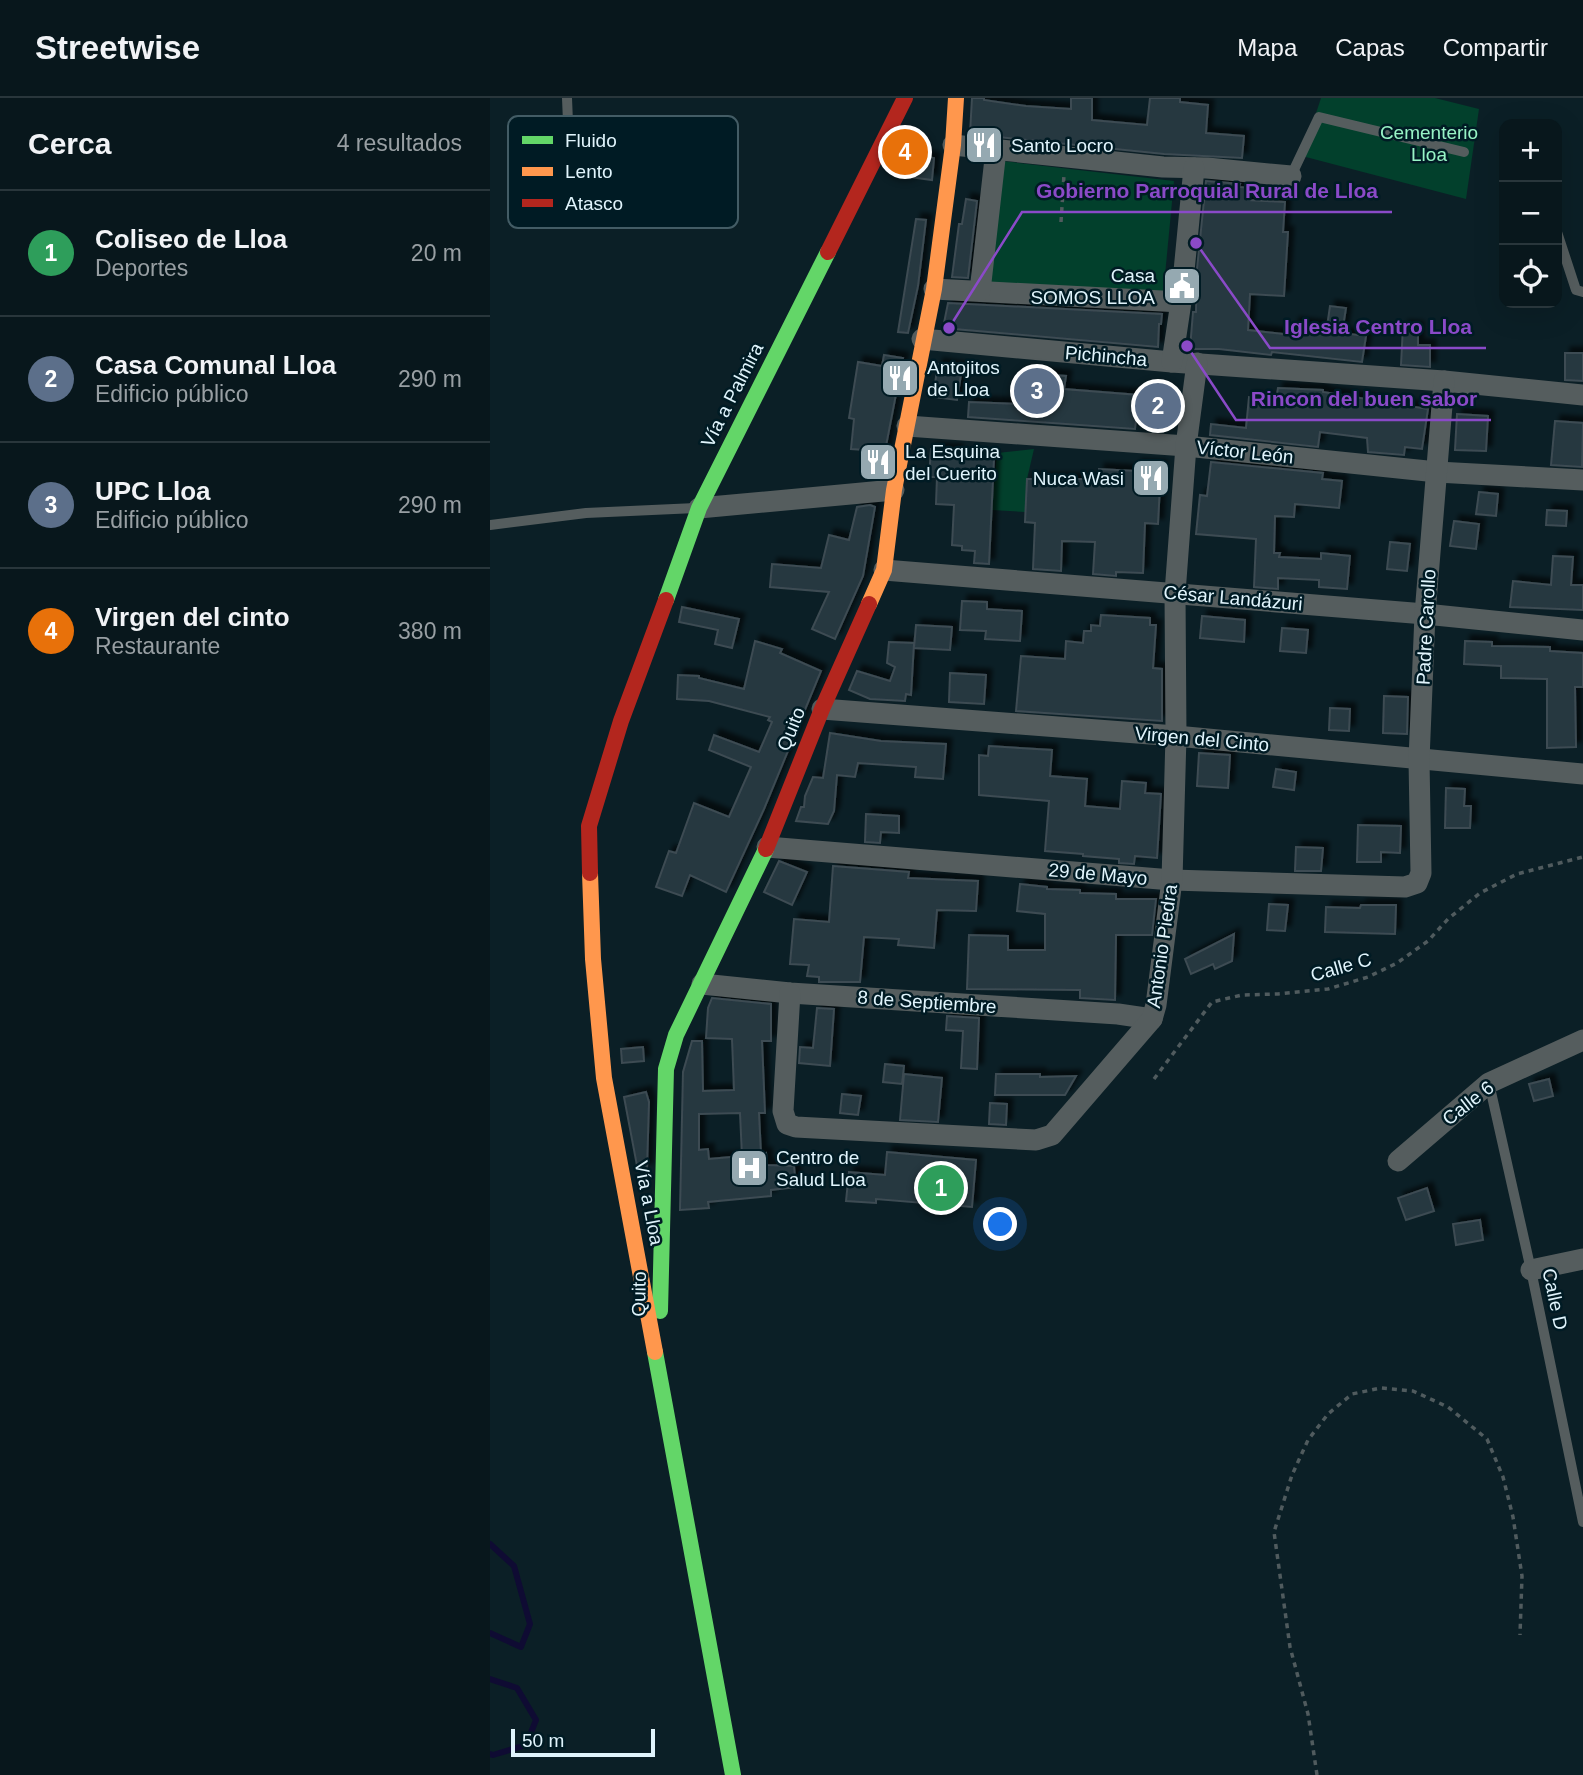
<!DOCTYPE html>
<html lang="es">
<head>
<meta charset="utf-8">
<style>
	:root { --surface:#08171c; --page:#112025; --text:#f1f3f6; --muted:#989fa3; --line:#29363b; --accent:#95a9b1 }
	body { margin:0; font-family:Helvetica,sans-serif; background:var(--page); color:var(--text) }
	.controls { position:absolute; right:21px; top:21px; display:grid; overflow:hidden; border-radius:14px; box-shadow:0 7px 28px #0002 }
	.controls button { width:63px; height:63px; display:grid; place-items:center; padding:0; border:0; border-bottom:2px solid var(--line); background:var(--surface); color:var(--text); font:35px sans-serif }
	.scale { position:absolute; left:21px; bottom:18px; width:144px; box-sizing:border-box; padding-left:7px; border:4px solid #e0f4fc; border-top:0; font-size:19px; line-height:24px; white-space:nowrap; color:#e0f4fc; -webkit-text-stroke:5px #001b24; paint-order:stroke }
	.you { position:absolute; left:511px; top:1127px; width:24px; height:24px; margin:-18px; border:5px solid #fff; border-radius:50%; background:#1a73e8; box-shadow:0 0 0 10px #1a73e833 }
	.badge { display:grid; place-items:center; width:46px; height:46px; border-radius:50%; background:var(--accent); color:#fff; font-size:23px; font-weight:700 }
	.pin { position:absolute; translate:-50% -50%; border:4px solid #fff; box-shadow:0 2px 7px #0006 }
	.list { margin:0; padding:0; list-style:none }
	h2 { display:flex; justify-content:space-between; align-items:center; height:91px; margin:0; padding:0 28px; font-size:30px }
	h2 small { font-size:23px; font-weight:400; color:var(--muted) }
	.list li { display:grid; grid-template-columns:46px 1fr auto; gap:21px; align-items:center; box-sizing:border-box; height:126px; padding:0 28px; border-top:2px solid var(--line) }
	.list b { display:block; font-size:26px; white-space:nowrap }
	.list p { margin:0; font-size:23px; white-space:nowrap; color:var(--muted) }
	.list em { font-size:23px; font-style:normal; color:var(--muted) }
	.icon { flex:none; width:38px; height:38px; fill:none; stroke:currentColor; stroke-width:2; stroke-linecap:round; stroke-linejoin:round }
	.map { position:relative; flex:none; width:1093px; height:1677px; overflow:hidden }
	header { display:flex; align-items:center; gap:42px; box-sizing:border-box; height:98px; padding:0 35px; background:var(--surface); border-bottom:2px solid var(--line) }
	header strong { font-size:33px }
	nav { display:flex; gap:38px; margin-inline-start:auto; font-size:24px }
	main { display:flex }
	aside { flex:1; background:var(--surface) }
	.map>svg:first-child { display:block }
	.green { fill:#02402c }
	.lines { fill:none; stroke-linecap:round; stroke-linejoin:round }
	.stream { stroke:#0f0b33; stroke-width:6 }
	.building { fill:#263741; stroke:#3d4b52; stroke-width:2; fill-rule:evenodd; filter:url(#shadow) }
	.path { stroke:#505b5e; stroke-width:3.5; stroke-dasharray:5 5; stroke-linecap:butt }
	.lane { stroke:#555d5e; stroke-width:10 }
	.street { stroke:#555d5e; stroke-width:21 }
	.fast { stroke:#63d668; stroke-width:16 }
	.slow { stroke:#ff974d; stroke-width:16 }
	.jam { stroke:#b3261e; stroke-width:16 }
	.labels { text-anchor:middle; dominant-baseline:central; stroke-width:5; stroke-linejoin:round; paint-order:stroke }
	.park-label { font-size:19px; fill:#97f4c6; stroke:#001b24 }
	.poi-label { font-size:19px; fill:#e0f4fc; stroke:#001b24; text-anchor:start }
	.street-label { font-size:19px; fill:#e0f4fc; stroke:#001b24 }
	.key { fill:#001b24; stroke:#435c65; stroke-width:2 }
	.key-label { font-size:19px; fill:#e0f4fc }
	.leader { fill:none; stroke:#8a4ac8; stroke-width:2.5 }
	.callout-dot { fill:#8a4ac8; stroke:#001b24; stroke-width:2.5 }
	.callout-label { font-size:21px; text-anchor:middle; font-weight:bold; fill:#8a4ac8; stroke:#001b24; stroke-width:5; stroke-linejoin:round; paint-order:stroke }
</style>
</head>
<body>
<header>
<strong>Streetwise</strong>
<nav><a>Mapa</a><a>Capas</a><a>Compartir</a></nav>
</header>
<main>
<aside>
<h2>Cerca<small>4 resultados</small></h2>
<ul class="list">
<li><span class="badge" style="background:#2e9e5b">1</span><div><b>Coliseo de Lloa</b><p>Deportes</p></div><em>20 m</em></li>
<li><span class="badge" style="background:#5c6f8a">2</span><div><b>Casa Comunal Lloa</b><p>Edificio público</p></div><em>290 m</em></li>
<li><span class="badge" style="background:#5c6f8a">3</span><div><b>UPC Lloa</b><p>Edificio público</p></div><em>290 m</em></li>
<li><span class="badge" style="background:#e8710a">4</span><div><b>Virgen del cinto</b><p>Restaurante</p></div><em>380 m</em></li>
</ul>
</aside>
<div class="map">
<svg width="1093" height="1677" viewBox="0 0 1093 1677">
	<defs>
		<filter id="shadow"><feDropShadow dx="5.5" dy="-5.5" stdDeviation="2" flood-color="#0009"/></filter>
	</defs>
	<rect width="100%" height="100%" fill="#0b1f26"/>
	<g class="green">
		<polygon points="831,0 945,0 989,11 976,101 812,58"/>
		<polygon points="512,63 684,83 673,198 494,190"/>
		<polygon points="544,351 537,381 535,414 502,412 507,355"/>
	</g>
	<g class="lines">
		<g class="stream">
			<polyline points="0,1446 24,1468 40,1526 31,1549 0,1535"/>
			<polyline points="0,1581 27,1590 46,1622 36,1647 3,1657 0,1656"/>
		</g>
	</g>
	<g class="building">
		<polygon points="482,0 494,0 494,2 536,8 581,11 581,0 602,0 602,22 657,27 660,0 690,0 690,4 718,7 716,35 754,38 752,60 674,56 480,36"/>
		<polygon points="422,57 444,60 442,82 419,79"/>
		<polygon points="716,83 750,86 749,89 759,90 758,102 795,104 793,134 798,134 794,198 760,196 758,232 802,237 804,225 837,229 840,208 856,210 852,235 876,238 872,264 782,254 781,257 729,251 700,251 703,214 706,214 707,171"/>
		<polygon points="476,101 487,103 478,180 462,179 469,126 472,126"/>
		<polygon points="426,121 436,122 428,188 418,235 408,234"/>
		<polygon points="458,205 672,216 671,226 669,226 668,249 453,230"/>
		<polygon points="913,228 928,229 928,247 940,247 940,269 911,267"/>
		<polygon points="1075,255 1093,255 1093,283 1075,282"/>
		<polygon points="394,257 413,260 391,374 373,372 375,352 361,351 364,321 359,320 368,264 392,268"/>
		<polygon points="448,266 472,270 467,302 443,299"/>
		<polygon points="533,275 576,278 574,291 649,297 645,331 478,319 479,304 530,306"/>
		<polygon points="788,290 833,292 833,294 938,311 932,351 915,349 914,357 878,354 877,340 830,334 828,349 720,337 721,326 756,330 759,299 786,302"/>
		<polygon points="967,316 998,318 996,353 965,352"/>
		<polygon points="1065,323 1093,325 1092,369 1061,367"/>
		<polygon points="441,351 467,352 467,358 504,360 499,466 484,465 485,453 472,452 472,448 462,447 464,407 446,406 447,379 439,379"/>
		<polygon points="721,364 833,375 832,381 852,383 849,410 805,406 804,419 785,418 784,455 790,455 789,459 831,461 831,455 860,458 857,491 829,489 829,482 788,480 788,491 764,489 766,441 706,436 710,397 717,398"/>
		<polygon points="646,367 671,368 668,426 655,425 653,475 626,474 626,478 603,476 605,444 572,443 571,473 543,471 545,425 535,424 537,381 609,381 609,371 646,373"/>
		<polygon points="989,394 1008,396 1006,418 986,416"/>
		<polygon points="380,407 385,409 373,478 345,541 322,531 339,494 280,489 282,466 331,470 339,437 359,442 367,409"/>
		<polygon points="1057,412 1077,413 1076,428 1056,427"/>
		<polygon points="964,423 989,426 986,451 960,448"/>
		<polygon points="900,444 920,446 917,473 897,471"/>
		<polygon points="1063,458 1083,459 1081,487 1093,487 1093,512 1020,509 1023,483 1061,487"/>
		<polygon points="472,503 497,504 497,511 532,513 530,543 495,541 496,533 470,532"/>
		<polygon points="192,509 249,521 242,550 225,546 228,532 189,524"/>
		<polygon points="611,517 660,520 660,527 666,527 663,570 672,571 672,623 526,613 531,558 575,561 576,543 593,545 594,533 601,533 601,527 610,528"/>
		<polygon points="712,518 755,522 754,544 710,540"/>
		<polygon points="426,527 462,529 460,552 424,550"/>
		<polygon points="792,530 818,532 816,555 790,553"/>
		<polygon points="265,543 292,551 290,555 331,573 274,711 236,794 200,777 192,798 166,789 179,753 186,755 204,705 239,719 261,669 219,652 224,637 269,654 282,624 278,622 280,619 219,603 187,601 188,577 209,578 209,580 254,591"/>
		<polygon points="975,543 1002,544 1002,548 1060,549 1060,553 1093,555 1093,589 1085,589 1086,649 1057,650 1057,581 1011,580 1011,568 974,566"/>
		<polygon points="399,544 424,545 421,597 416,596 415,603 380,601 359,592 367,573 400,583 405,569 397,565"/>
		<polygon points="460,575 496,577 494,606 459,604"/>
		<polygon points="894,598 918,599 917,636 893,635"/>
		<polygon points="840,610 860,611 859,633 839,632"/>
		<polygon points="340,635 391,643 456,646 453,681 425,679 426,669 368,665 365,679 347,677 344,713 338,726 306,723 311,709 314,709 315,698 323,679 333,680"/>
		<polygon points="499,648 562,652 560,678 597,681 595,708 630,711 632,683 656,685 655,695 671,696 667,760 645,758 644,766 629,765 629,761 593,758 593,756 555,753 559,703 489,697 489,657 498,658"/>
		<polygon points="709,655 740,657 738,690 707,688"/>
		<polygon points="786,671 806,674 804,692 783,689"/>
		<polygon points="956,690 975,691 974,708 981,708 980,730 955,730"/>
		<polygon points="376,716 409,718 409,735 391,734 390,745 375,744"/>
		<polygon points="868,727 911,728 910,755 891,754 891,764 867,764"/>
		<polygon points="806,749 833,750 831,773 805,773"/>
		<polygon points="289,763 317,774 302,807 274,794"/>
		<polygon points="343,768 419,774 418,780 488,783 486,813 447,812 444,850 408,847 409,841 374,839 370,884 329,884 329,879 317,878 319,867 300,866 304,821 339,824"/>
		<polygon points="530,786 557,789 557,791 590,792 590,795 626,796 626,801 666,801 662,837 626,837 625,902 590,900 590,892 477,891 479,837 518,838 518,852 555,852 555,816 527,813"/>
		<polygon points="779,806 798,807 795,833 777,832"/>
		<polygon points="871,807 906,807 905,836 835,834 836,809 870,810"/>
		<polygon points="744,836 742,863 725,871 723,866 701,876 695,861"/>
		<path d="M222,900L281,906V943H272L275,1015H269L271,1056L276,1055L277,1067L304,1068L306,1089L281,1092V1098L218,1104L219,1110L190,1112L193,974L202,943H212L213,993L244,992L242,941L216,940L218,910ZM250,1015L252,1058L219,1061L218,1051L209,1052V1016Z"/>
		<polygon points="327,910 344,911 340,968 309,965 310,949 323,950"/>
		<polygon points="457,918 489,920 487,971 471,970 473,933 456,932"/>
		<polygon points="153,949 154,963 132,965 131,951"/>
		<polygon points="395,966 414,968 412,986 393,984"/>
		<polygon points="414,976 452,980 448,1024 410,1022"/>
		<polygon points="506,976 550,976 550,979 586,978 575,997 505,997"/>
		<polygon points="1059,981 1063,998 1044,1003 1039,986"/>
		<polygon points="156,994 159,1004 157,1070 148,1073 134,999"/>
		<polygon points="352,996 371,998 368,1017 350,1015"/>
		<polygon points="500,1005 517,1006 516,1027 499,1026"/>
		<polygon points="397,1054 486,1062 482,1109 386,1101 386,1105 356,1103 359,1074 395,1077"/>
		<polygon points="937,1090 944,1113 916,1122 908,1100"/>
		<polygon points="990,1122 993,1142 966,1147 963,1126"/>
	</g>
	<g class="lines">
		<g class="path">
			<polyline points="571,124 574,77"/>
			<polyline points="664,981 722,904 752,897 788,896 838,891 878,879 907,865 938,843 958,821 990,795 1027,776 1093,759"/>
			<polyline points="827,1677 818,1616 800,1549 784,1434 802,1377 818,1342 838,1316 862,1296 891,1290 923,1293 958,1309 997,1341 1013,1379 1023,1419 1032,1478 1030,1537"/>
		</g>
		<g class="lane">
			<polyline points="77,0 82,121"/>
			<polyline points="801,78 829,19 974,54"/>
			<polyline points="1067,134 1086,192 1093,194"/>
			<polyline points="0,427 96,415 206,410"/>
			<polyline points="999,985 1041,1172 1093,1424"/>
		</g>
		<g class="street">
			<polyline points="463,47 673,69 717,70 801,78"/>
			<polyline points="444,191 691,204"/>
			<polyline points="490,193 506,52"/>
			<polyline points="432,241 682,264 954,283 1093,297"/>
			<polyline points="682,264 691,204 704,70"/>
			<polyline points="417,328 696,348 947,374 1093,382"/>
			<polyline points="209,410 404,392"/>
			<polyline points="394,472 935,516 1093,532"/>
			<polyline points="332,611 686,638 1093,676"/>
			<polyline points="277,749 682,782 915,789 927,785 931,775 929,662 935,516 954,283"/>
			<polyline points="212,886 300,895 628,916 662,921"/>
			<polyline points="300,895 293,1013 297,1026 306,1029 546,1042 562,1037 662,921 666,907 682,782 686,638 685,495 696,348 707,265"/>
			<polyline points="908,1063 999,985 1093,942"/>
			<polyline points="1041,1172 1093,1161"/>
		</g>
		<g class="fast">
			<polyline points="176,502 209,410 338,154"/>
			<polyline points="170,1213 176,971 186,937 276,751"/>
			<polyline points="165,1254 243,1677"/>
		</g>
		<g class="slow">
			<polyline points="379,506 394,472 404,392 444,191 463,47 466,0"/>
			<polyline points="100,775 103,861 114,980 165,1254"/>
		</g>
		<g class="jam">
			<polyline points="338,154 415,0"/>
			<polyline points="276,751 332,611 379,506"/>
			<polyline points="100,775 99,728 131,623 176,502"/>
		</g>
	</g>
	<defs>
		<symbol id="restaurant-square" viewBox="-11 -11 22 22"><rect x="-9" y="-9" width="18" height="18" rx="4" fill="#95a9b1" stroke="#001b24"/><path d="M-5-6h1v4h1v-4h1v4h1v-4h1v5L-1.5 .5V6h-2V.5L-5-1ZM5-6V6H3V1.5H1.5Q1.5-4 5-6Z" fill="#fff"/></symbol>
		<symbol id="civic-square" viewBox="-11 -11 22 22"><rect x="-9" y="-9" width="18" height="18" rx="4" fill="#95a9b1" stroke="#001b24"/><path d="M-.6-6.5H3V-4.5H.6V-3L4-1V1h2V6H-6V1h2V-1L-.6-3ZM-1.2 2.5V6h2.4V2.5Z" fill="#fff"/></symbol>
		<symbol id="hospital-square" viewBox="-11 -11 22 22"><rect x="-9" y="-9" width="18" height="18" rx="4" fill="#95a9b1" stroke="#001b24"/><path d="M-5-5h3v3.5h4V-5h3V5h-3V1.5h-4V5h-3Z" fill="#fff"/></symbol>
	</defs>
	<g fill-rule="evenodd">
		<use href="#restaurant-square" x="472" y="25" width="44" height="44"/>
		<use href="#civic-square" x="670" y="166" width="44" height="44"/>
		<use href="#restaurant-square" x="388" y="258" width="44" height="44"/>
		<use href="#restaurant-square" x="366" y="342" width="44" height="44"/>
		<use href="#restaurant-square" x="639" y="358" width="44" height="44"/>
		<use href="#hospital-square" x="237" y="1048" width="44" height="44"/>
	</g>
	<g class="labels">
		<g class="park-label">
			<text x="939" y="34">Cementerio<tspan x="939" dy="22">Lloa</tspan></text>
		</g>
		<g class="poi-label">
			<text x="521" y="47">Santo Locro</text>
			<text x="665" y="177" text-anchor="end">Casa<tspan x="665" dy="22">SOMOS LLOA</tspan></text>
			<text x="437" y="269">Antojitos<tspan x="437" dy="22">de Lloa</tspan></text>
			<text x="415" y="353">La Esquina<tspan x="415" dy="22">del Cuerito</tspan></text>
			<text x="634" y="380" text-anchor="end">Nuca Wasi</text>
			<text x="286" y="1059">Centro de<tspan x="286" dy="22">Salud Lloa</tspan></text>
		</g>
		<g class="street-label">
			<text transform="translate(616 258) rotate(5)">Pichincha</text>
			<text transform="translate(242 297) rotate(-63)">Vía a Palmira</text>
			<text transform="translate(755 354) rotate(6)">Víctor León</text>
			<text transform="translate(743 500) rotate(5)">César Landázuri</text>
			<text transform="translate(936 529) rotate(-87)">Padre Carollo</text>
			<text transform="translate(301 631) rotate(-68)">Quito</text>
			<text transform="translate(712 641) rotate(5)">Virgen del Cinto</text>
			<text transform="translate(608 776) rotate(5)">29 de Mayo</text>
			<text transform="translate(672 848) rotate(-82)">Antonio Piedra</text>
			<text transform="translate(851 869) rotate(-16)">Calle C</text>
			<text transform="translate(437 904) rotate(4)">8 de Septiembre</text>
			<text transform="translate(978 1005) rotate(-38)">Calle 6</text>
			<text transform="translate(159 1105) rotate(79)">Vía a Lloa</text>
			<text transform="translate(149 1196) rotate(-89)">Quito</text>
			<text transform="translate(1065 1201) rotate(78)">Calle D</text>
		</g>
	</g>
	<rect x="18" y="18" width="230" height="112" rx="10" class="key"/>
	<rect x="32" y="38" width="31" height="8" fill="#63d668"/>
	<rect x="32" y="69" width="31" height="9" fill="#ff974d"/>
	<rect x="32" y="101" width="31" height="8" fill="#b3261e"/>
	<g class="key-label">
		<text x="75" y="49">Fluido</text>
		<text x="75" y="80">Lento</text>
		<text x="75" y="112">Atasco</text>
	</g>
	<path class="leader" d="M459 230L532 114H902M706 145L780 250H996M697 248L746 322H1001"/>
	<g class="callout-dot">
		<circle cx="459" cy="230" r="7"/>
		<circle cx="706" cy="145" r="7"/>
		<circle cx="697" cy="248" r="7"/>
	</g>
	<g class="callout-label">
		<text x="717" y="100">Gobierno Parroquial Rural de Lloa</text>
		<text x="888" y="236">Iglesia Centro Lloa</text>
		<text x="874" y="308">Rincon del buen sabor</text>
	</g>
</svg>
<div class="controls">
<button>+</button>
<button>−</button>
<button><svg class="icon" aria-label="locate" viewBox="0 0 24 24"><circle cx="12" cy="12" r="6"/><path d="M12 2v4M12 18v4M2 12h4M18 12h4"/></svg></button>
</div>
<div class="scale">50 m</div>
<div class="you"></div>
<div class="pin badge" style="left:451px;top:1090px;background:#2e9e5b">1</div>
<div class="pin badge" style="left:668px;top:308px;background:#5c6f8a">2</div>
<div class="pin badge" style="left:547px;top:293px;background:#5c6f8a">3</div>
<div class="pin badge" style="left:415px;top:54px;background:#e8710a">4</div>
</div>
</main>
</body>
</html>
